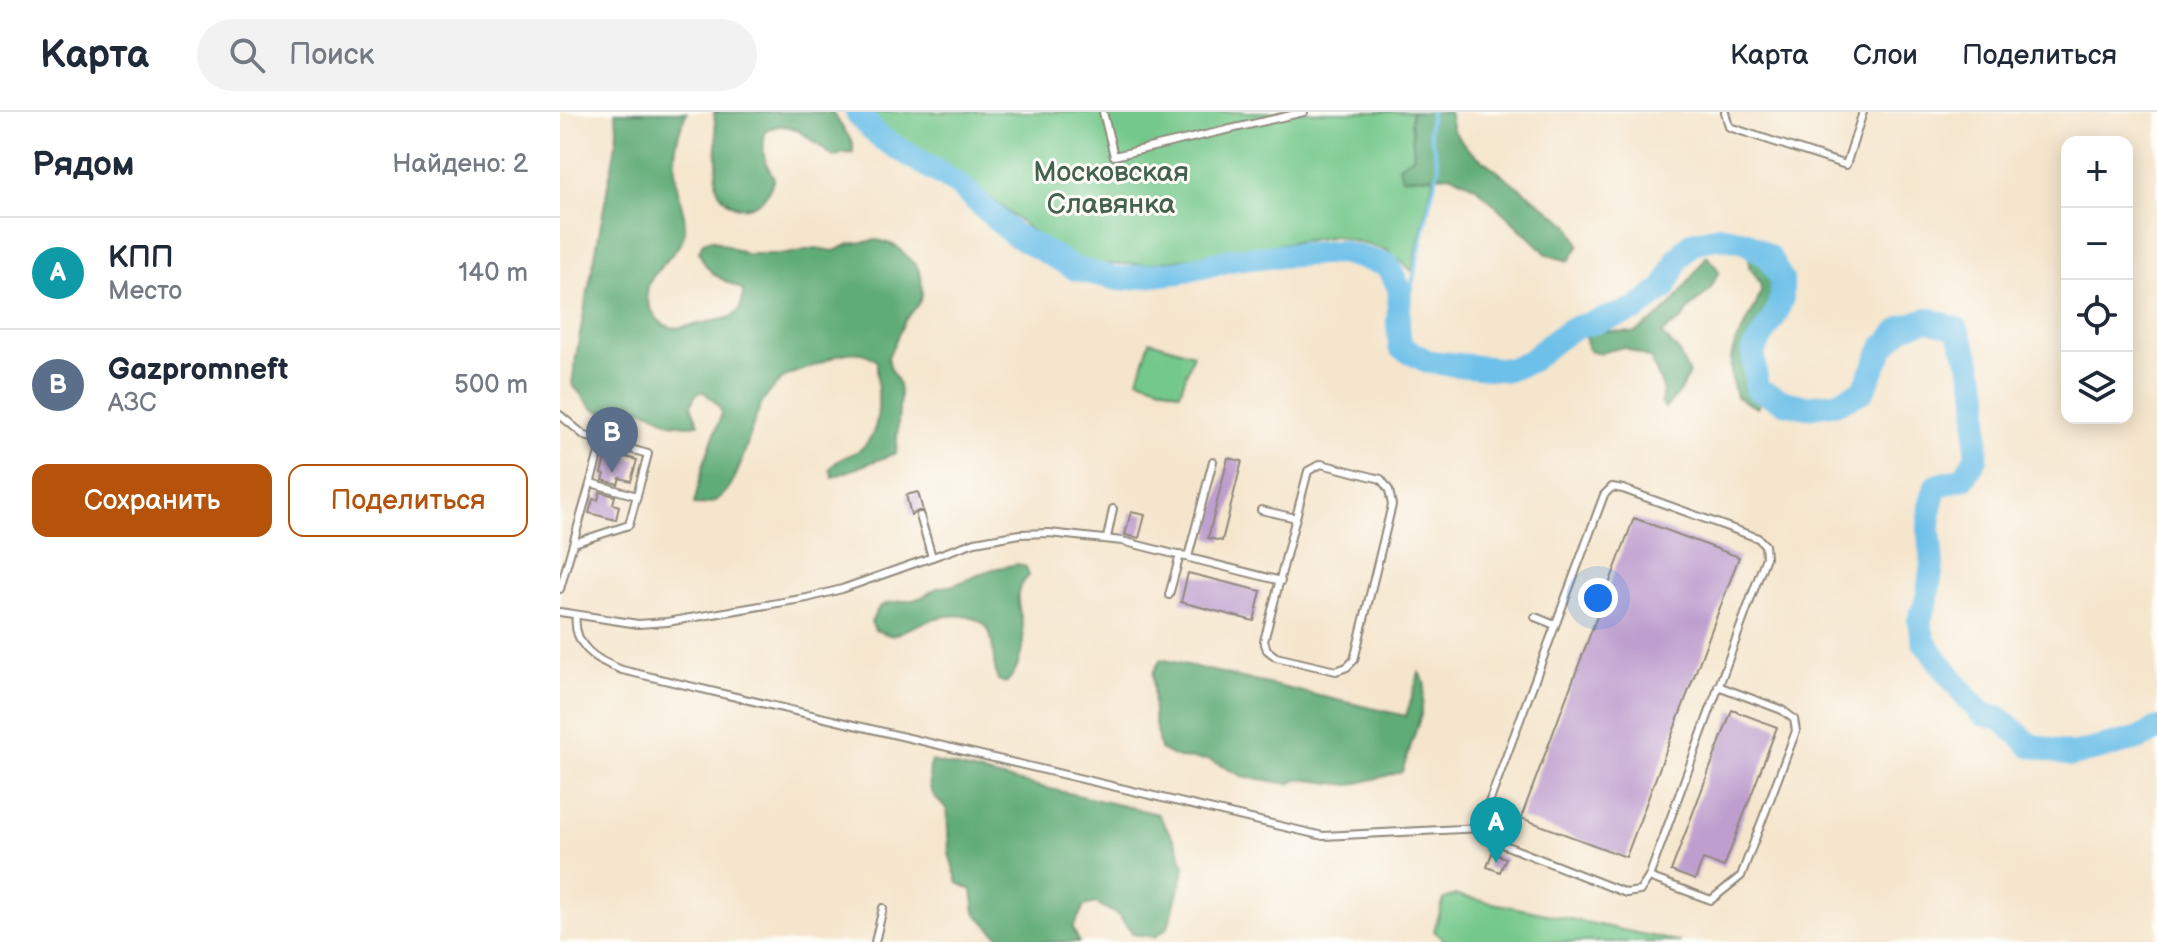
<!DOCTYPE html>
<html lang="ru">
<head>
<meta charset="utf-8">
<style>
	:root { --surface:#fff; --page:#f2f2f3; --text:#1f2937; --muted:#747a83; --line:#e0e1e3; --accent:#b45309 }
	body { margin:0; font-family:"Balsamiq Sans",sans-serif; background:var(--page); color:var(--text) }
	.controls { position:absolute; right:24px; top:24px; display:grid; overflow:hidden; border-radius:16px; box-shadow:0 4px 20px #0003 }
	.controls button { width:72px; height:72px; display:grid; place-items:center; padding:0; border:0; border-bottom:2px solid var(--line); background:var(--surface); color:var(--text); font:40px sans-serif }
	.you { position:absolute; left:1038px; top:486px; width:28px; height:28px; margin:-20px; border:6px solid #fff; border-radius:50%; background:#1a73e8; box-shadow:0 0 0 12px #1a73e833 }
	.badge { display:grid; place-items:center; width:52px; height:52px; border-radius:50%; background:var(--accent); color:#fff; font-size:26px; font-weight:700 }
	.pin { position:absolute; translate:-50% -66px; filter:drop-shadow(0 2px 4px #0008) }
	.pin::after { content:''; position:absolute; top:42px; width:28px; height:24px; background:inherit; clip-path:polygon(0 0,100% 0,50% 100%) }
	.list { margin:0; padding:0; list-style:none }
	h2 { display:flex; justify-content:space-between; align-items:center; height:104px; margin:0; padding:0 32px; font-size:34px }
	h2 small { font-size:26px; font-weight:400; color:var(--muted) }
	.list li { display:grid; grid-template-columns:52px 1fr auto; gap:24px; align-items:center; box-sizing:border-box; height:112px; padding:0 32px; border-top:2px solid var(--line) }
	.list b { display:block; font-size:30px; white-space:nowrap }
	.list p { margin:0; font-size:26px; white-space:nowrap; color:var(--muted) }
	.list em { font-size:26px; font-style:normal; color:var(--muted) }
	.actions { display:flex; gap:16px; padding:24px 32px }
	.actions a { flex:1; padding:18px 0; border:2px solid var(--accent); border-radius:16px; text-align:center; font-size:28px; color:var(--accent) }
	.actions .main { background:var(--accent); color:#fff }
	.icon { flex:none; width:44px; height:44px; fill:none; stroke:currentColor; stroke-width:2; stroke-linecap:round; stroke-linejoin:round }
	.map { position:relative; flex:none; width:1597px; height:830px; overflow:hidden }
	header { display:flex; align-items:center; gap:48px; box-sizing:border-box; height:112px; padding:0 40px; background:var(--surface); border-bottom:2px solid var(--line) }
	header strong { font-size:38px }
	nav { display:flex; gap:44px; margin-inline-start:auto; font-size:28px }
	.search { width:560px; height:72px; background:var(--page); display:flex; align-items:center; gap:20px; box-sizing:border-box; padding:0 28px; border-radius:44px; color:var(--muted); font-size:30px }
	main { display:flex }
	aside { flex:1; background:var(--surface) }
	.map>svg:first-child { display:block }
	.green { fill:#75c88b; stroke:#507a5b; stroke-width:2 }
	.forest { fill:#60ac77; stroke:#466c51; stroke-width:2 }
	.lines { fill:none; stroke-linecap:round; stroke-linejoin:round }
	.stream { stroke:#6dc0e9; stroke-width:4 }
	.river { stroke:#6dc0e9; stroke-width:24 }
	.building { fill:#be9ece }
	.service-casing { stroke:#90887c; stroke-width:10 }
	.service { stroke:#fff; stroke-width:6 }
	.labels { text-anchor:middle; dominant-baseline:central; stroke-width:6; stroke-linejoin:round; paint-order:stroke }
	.park-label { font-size:28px; fill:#45624d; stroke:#fdfcf7 }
</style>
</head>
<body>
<header>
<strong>Карта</strong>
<div class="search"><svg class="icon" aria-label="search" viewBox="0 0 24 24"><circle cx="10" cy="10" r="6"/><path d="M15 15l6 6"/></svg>Поиск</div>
<nav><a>Карта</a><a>Слои</a><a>Поделиться</a></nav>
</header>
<main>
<aside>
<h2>Рядом<small>Найдено: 2</small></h2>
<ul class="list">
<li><span class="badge" style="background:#0f9aa8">A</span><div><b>КПП</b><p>Место</p></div><em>140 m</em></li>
<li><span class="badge" style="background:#5c6f8a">B</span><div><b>Gazpromneft</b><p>АЗС</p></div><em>500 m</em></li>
</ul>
<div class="actions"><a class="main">Сохранить</a><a>Поделиться</a></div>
</aside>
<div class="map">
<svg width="1597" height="830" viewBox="0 0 1597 830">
	<rect width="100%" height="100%" fill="#fdfcf7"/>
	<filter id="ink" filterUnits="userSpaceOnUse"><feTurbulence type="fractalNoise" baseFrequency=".0125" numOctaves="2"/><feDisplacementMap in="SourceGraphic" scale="16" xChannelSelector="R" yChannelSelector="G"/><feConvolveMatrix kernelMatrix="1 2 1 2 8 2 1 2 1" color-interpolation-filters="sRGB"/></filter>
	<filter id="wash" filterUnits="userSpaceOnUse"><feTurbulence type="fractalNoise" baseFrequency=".006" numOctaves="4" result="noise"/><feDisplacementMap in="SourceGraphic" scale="32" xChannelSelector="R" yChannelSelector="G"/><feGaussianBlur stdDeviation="1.8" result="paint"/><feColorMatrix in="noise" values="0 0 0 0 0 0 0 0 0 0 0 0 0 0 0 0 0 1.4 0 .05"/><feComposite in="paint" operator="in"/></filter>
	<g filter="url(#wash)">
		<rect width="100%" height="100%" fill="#f5e5cc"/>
		<g class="green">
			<polygon points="306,0 852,0 851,8 854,44 842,66 874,64 852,159 827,138 775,124 589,152 532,152 488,132 413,72 324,24"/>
			<polygon points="590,229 633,242 620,281 578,267"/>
			<polygon points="895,783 1120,830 887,830 874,819 884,787"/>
		</g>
		<g class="forest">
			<path d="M55,0H127C113,29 112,53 119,84C122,95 127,110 124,121C118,149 75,163 90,195C104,225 122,215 148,210C157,208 170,208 177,201C182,195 183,186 183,178C162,167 148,164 139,140L143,130L152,127L185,142H227L255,136L274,139L290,132L318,128L336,134L356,153L361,163L362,183L358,193L345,208L328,245L330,255L339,273L340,283L336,341L273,365L270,357C280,343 290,346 302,336C326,316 316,276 317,249C302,236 282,240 265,249C253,256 237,258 225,265C217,270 210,280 204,288C184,317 183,400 134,392L144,351L162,301L158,293L143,279L135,284L131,294L139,312L129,313L110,311L93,301L71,294L41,300L32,296L12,272C21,205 37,140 48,73C52,50 61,23 55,0Z"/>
			<path d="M154,0H272L293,31V41L281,42L274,45C253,32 231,1 205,20C202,42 203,47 214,66C210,79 205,89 191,94C177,99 162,89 157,75C155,68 157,57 157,50C157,33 156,17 154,0Z"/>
			<polygon points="852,0 889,0 893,18 908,37 1009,113 1019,133 1009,149 988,143 916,75 892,63 842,66 839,54 854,44 851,8"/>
			<polygon points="1147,144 1159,159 1150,178 1132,194 1120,209 1106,218 1102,223 1118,238 1129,262 1117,284 1105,296 1101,290 1103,276 1091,247 1064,235 1039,241 1029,239 1025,225 1035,220 1051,219 1074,221 1096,207 1114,190"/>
			<path d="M1189,144L1203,148L1216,169L1212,196L1193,222L1186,251L1191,277L1203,285L1197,296L1176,285C1171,268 1168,252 1174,235C1179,221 1201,190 1201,177C1201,169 1194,161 1189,155Z"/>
			<path d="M458,452L466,455L469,464C451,480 459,491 462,511C466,529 460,558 446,571L438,568C432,552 435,534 429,519C426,512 421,510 415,507C386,496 358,513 332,524L315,518L311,510L319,495L328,491L353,488L362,485L377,476L394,473L433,457Z"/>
			<polygon points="601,547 846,604 859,561 865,571 861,603 842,660 790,673 739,667 730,672 682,664 650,648 618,646 600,637 594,606 593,561"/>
			<path d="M371,649L598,702L617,733L625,755L608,815L595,825L573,822L559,804L536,791L524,794L513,816L519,830H452L436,822L415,800L412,778L398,771L389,741L387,697C368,682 367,672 371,649Z"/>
		</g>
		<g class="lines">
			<polyline class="stream" points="839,187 851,177 870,89 879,55 869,18 871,0"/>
			<polyline class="river" points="297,0 299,4 321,26 399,73 453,122 516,157 558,167 620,160 675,147 780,140 828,153 840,178 838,212 840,235 869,250 948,258 970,249 993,230 1011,217 1075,198 1105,176 1117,148 1132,131 1159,125 1185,130 1209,145 1222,168 1222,185 1216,202 1193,239 1197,277 1224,290 1247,295 1279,290 1303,279 1324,234 1343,215 1368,207 1397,217 1409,247 1418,283 1416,346 1404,366 1376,374 1370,394 1369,418 1372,453 1367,487 1359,509 1364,530 1408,587 1422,602 1441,607 1470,633 1512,643 1581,626 1597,617"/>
		</g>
		<g id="blocks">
			<g class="building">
				<polygon points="47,340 77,348 71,369 60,366 58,372 43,368 45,362 41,361"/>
				<polygon points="668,346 682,349 662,429 648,426"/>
				<polygon points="40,380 55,384 53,392 59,394 56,408 29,401 33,387 38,388"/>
				<polygon points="358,380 363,399 358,399 351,403 346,383"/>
				<polygon points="571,400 585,403 579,426 565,423"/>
				<polygon points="1074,406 1179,445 1066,745 961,706"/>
				<polygon points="628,461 701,479 694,509 621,490"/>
				<polygon points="1172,598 1217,615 1164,755 1143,747 1135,768 1111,759"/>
				<polygon points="932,741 946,746 940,760 927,755"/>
			</g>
		</g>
	</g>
	<g filter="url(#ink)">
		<use href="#blocks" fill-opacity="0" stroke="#90887c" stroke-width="2"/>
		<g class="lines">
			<defs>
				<g id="service">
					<polyline points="543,0 554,44 744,0"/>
					<polyline points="1165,0 1169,15 1286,53 1303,0"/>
					<polyline points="0,303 25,324 88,342 69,413 14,431"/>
					<polygon points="761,352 821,367 829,378 832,393 794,548 787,555 776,559 716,545 707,538 704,529 748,359"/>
					<polyline points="31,371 77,384"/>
					<polyline points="701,398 736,406"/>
					<polyline points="360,404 372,445"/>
					<polyline points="547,426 553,397"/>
					<polyline points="628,445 653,349"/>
					<polyline points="0,477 42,330"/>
					<polyline points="609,483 620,443"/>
					<polyline points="0,500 78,512 107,510 247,486 282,477 415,430 460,422 489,421 562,429 721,469"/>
					<path d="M16,503C12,534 37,549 62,558L763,724L921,716L929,727L1066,781L1080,779L1089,765L1206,445L1205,433L1198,426L1063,377L1052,375L1044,383L924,704L921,716"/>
					<polyline points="975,505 995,513"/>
					<polyline points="1089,765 1151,788 1181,764 1236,619 1234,607 1222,598 1158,574"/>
					<polyline points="315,830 323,796"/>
				</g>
			</defs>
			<use href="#service" class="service-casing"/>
			<use href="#service" class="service"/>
		</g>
	</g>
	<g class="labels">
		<g class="park-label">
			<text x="551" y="60">Московская<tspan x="551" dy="32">Славянка</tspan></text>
		</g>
	</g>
</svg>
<div class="controls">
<button>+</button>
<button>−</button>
<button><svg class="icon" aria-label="locate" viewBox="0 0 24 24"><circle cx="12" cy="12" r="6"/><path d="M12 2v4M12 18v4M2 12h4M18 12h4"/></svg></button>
<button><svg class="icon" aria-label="layers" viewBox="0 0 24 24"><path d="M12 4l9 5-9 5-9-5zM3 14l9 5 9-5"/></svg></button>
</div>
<div class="you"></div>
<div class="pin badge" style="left:936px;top:751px;background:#0f9aa8">A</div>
<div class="pin badge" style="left:52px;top:361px;background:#5c6f8a">B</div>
</div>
</main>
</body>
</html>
